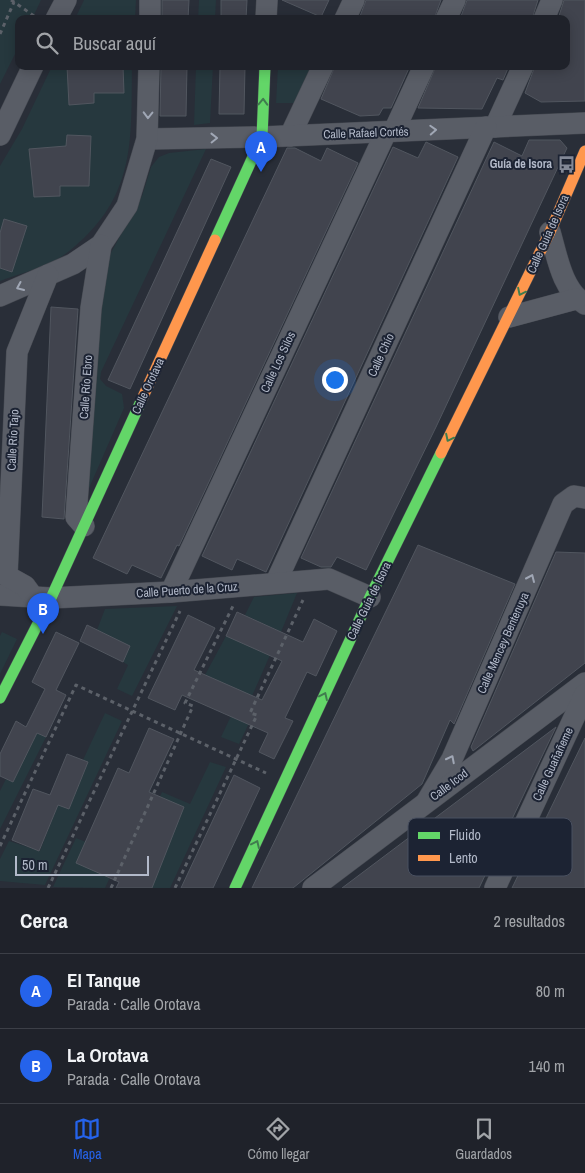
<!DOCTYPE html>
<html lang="es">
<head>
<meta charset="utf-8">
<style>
	:root { --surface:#1f222a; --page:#272a32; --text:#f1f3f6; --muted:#a1a4a8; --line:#3c3f47; --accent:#2563eb }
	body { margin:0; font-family:"Archivo Narrow",sans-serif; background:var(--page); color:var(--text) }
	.scale { position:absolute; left:15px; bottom:12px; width:134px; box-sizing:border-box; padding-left:5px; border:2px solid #b2b9c9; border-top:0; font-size:14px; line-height:18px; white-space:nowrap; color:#b2b9c9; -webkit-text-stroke:4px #1c2333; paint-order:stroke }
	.you { position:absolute; left:334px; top:379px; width:18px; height:18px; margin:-12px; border:4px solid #fff; border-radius:50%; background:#1a73e8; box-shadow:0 0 0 8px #1a73e833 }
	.badge { display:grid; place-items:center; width:32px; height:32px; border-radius:50%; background:var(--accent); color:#fff; font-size:16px; font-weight:700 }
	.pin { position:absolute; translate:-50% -41px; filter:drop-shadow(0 1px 2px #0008) }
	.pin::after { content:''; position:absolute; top:26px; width:18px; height:15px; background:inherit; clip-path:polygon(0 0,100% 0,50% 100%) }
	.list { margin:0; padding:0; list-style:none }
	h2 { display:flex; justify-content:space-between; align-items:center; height:65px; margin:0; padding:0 20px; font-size:21px }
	h2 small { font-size:16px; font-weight:400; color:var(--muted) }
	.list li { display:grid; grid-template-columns:32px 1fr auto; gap:15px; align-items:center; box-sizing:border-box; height:75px; padding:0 20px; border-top:1px solid var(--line) }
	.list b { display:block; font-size:19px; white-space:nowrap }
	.list p { margin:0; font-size:16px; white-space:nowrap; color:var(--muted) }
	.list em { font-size:16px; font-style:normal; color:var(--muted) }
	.icon { flex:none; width:28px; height:28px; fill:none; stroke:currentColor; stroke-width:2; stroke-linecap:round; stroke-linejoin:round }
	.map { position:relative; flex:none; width:585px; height:888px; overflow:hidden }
	.search { position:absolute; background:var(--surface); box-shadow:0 2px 12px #0003; left:15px; right:15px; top:15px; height:55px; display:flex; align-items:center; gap:12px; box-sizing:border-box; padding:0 18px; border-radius:10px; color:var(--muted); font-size:19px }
	.sheet { height:215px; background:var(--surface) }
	nav { display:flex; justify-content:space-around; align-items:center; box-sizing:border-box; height:70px; border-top:1px solid var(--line); background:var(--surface); font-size:14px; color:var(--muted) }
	nav a { display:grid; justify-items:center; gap:2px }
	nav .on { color:var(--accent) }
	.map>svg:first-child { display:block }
	.green { fill:#26383e }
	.building { fill:#41444e; stroke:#51565f }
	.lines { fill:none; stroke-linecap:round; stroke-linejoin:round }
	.street-casing { stroke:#454951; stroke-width:22 }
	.fast-casing { stroke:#454951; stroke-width:12 }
	.slow-casing { stroke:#454951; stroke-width:12 }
	.path { stroke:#5c6169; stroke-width:3; stroke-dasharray:4 4; stroke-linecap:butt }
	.street { stroke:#595d66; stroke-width:21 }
	.fast { stroke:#63d668; stroke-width:11 }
	.slow { stroke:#ff974d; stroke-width:11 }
	.oneway { stroke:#407c4e }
	.oneway2 { stroke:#a0a7b5 }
	.labels { text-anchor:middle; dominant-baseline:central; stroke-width:4; stroke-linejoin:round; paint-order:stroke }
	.street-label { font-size:12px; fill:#b2b9c9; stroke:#1c2333 }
	.poi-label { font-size:12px; font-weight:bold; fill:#b2b9c9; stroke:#1c2333; text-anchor:end }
	.key { fill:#1c2333; stroke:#495060; stroke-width:1 }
	.key-label { font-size:14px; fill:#b2b9c9 }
</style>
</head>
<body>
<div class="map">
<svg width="585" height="888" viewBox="0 0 585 888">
	<rect width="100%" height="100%" fill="#292e38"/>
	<g class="green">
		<polygon points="0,0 41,0 32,19 19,19 19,46 0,84"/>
		<polygon points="84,0 136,0 135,19 75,19"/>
		<polygon points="199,0 216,0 215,19 198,19"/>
		<path d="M52,66H132C131,133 136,188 84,238C75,246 66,255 54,261C37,270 18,274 0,281V166L22,129Z"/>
		<polygon points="196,66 213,66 210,123 194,125"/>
		<polygon points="278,66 317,66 300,103 276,103"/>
		<polygon points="206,149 101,372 100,379 106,386 122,394 124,408 83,502 95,282 142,196 151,167 159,157 169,153"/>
		<polygon points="297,593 281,632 245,615 254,597"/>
		<polygon points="177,606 132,696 117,689 128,665 123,662 130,646 97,630 105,609"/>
		<polygon points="2,632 17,639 0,674 0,636"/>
		<polygon points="226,636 270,655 252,696 205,675"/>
		<polygon points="105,713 122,721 45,885 0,881 0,859 9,841 40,851 58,805 69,809 88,762 83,760"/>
		<polygon points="231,716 251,719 239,744 221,737"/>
		<polygon points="37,733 46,737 0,829 0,791 6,779 13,782"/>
		<polygon points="210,762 226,767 170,888 119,888 162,792 190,804"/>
		<polygon points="141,785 151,789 105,888 53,887 76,838 86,842"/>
	</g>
	<g class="building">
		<polygon points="162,0 189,0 188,19 162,19"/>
		<polygon points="221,0 247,0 246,19 221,19"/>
		<polygon points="282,0 329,0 321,17"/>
		<polygon points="366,0 441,0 434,19 359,19"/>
		<polygon points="467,0 538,0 532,19 460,19"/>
		<polygon points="564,0 585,0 585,101 541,102 525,93 535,66 566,66 566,19 558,19"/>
		<polygon points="67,66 123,66 124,93 94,93 94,103 69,105"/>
		<polygon points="161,66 187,66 186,116 160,116"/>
		<polygon points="220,66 245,66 244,114 219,114"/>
		<polygon points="335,66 410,66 391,108 383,108 379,115 360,116 321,99"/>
		<polygon points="436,66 509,66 503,80 497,78 482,109 418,108"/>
		<polygon points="67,135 91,136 89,186 60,186 60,196 34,197 29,149 66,146"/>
		<polygon points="529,140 560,140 567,148 436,427 366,570 337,557 331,567 321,567 301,558 494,142 522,156"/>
		<polygon points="426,142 458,157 266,572 237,559 232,570 202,556 393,147 418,158"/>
		<polygon points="287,148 295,148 321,161 327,148 358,163 179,546 177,545 161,578 132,565 127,574 93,558"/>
		<polygon points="211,159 231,167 130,389 108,380"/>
		<polygon points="4,219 27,226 12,272 0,268 0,233"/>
		<polygon points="51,307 78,309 64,519 42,517"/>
		<polygon points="418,545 515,584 454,724 450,720 422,784 293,888 252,888"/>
		<polygon points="556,552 585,553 585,663 473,751 471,747"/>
		<polygon points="237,612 303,642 314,619 337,631 316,676 307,672 285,718 293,721 274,759 259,752 268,733 182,695 175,710 148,698 188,615 215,628 194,670 262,700 282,661 226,636"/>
		<polygon points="87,625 130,646 123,662 80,641"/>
		<polygon points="56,632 79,643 56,690 66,695 46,737 37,733 13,782 0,776 0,754 16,721 26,727 45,689 32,682"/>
		<polygon points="556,727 479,888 342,888"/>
		<polygon points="149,728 174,739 149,792 184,807 152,888 116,888 119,882 76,863 118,768 129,773"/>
		<polygon points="585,738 585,888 512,888"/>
		<polygon points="67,754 88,762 69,809 58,805 39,851 12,840 33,789 50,795"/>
		<polygon points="234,775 260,788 213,888 181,888"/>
	</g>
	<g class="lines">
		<defs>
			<g id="street">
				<polyline points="56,19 66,0"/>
				<polyline points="150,19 150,0"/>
				<polyline points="266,19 267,0"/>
				<polyline points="345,19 354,0"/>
				<polyline points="446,19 455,0"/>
				<polyline points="544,19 552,0"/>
				<polyline points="495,127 523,66"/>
				<polyline points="394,131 424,66"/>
				<polyline points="0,135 33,66"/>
				<polyline points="290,136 323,66"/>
				<polyline points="147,139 262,137 585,123"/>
				<path d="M550,232C557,256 562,290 585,304"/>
				<polyline points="0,296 73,264 101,245 127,206 147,139 149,66"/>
				<polyline points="509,317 576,299"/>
				<polyline points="84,526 76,517 91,308 101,245"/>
				<polyline points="276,582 486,127"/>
				<polyline points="171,592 386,132"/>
				<polyline points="0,595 51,598 171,592 329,579 370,597"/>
				<polyline points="33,597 25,586 7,576 17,352 48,275"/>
				<polyline points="427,801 452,759 563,504 574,496 585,498"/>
				<polyline points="313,888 585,683"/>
				<polyline points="495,888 585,694"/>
			</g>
			<g id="fast">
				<polyline points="215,240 262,137 265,66"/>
				<polyline points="0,698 51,598 142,399"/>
				<polyline points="235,888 370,597 441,453"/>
			</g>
			<g id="slow">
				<polyline points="142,399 215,240"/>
				<polyline points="441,453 550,232 585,151"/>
			</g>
		</defs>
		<use href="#street" class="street-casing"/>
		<use href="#fast" class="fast-casing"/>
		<use href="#slow" class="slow-casing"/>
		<g class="path">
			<polyline points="11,0 37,18"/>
			<polyline points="0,34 14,2"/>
			<polyline points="0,846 76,685 266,773"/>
			<polyline points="48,888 180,611"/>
			<polyline points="111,888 193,706 185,703 233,606"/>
			<polyline points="175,888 257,715 250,713 303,600"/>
		</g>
		<use href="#street" class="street"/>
		<use href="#fast" class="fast"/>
		<use href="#slow" class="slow"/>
	</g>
	<defs><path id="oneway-chevron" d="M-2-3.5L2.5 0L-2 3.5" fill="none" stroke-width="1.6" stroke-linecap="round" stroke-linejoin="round" transform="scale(1.25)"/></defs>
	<g class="oneway">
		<use href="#oneway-chevron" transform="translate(263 102) rotate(-88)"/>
		<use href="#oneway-chevron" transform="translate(521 292) rotate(116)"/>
		<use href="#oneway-chevron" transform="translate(449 438) rotate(116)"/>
		<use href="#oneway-chevron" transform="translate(324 696) rotate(-65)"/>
		<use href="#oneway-chevron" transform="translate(256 844) rotate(-65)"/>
	</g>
	<g class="oneway2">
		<use href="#oneway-chevron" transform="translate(148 115) rotate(91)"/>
		<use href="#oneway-chevron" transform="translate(433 130) rotate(-3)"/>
		<use href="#oneway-chevron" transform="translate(214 138) rotate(-1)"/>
		<use href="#oneway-chevron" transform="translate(20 287) rotate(156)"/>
		<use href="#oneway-chevron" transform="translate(531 578) rotate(-66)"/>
		<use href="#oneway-chevron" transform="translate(451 759) rotate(-63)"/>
	</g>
	<defs>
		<symbol id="bus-bare" viewBox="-9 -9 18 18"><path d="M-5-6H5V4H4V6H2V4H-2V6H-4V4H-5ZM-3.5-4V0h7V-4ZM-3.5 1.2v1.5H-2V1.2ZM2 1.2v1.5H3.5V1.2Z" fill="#828896" stroke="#1c2333" stroke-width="2.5" paint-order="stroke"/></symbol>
	</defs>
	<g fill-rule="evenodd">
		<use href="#bus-bare" x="554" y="152" width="25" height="25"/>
	</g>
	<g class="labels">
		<g class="street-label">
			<text transform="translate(366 133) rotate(-2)">Calle Rafael Cortés</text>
			<text transform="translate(548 234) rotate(-66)">Calle Guía de Isora</text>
			<text transform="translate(381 355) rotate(-65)">Calle Chío</text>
			<text transform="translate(278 362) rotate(-65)">Calle Los Silos</text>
			<text transform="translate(148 386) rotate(-65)">Calle Orotava</text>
			<text transform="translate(86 387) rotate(-86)">Calle Río Ebro</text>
			<text transform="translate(13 440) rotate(-87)">Calle Río Tajo</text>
			<text transform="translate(187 590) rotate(-4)">Calle Puerto de la Cruz</text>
			<text transform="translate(369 601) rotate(-64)">Calle Guía de Isora</text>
			<text transform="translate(503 643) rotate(-66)">Calle Mencey Bentenuya</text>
			<text transform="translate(553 764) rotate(-65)">Calle Guañañeme</text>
			<text transform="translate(449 785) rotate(-37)">Calle Icod</text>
		</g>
		<g class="poi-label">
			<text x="552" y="164">Guía de Isora</text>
		</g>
	</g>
	<rect x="408" y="818" width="164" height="58" rx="8" class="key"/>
	<rect x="418" y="832" width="22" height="7" fill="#63d668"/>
	<rect x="418" y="855" width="22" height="6" fill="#ff974d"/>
	<g class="key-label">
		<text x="449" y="840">Fluido</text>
		<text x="449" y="863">Lento</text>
	</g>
</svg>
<div class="scale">50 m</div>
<div class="you"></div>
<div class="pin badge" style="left:261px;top:172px">A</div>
<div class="pin badge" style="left:43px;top:634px">B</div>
<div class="search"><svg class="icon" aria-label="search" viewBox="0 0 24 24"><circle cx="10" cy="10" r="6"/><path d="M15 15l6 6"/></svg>Buscar aquí</div>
</div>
<section class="sheet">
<h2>Cerca<small>2 resultados</small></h2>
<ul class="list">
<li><span class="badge">A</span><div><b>El Tanque</b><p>Parada · Calle Orotava</p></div><em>80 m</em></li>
<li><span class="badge">B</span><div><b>La Orotava</b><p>Parada · Calle Orotava</p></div><em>140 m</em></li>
</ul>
</section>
<nav>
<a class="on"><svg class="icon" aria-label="map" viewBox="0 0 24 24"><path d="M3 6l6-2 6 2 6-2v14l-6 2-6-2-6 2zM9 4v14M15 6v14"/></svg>Mapa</a>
<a><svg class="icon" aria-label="directions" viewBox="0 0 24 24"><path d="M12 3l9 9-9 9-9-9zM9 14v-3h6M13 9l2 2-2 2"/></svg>Cómo llegar</a>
<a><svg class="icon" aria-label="saved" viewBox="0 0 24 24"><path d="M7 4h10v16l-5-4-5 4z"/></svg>Guardados</a>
</nav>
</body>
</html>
